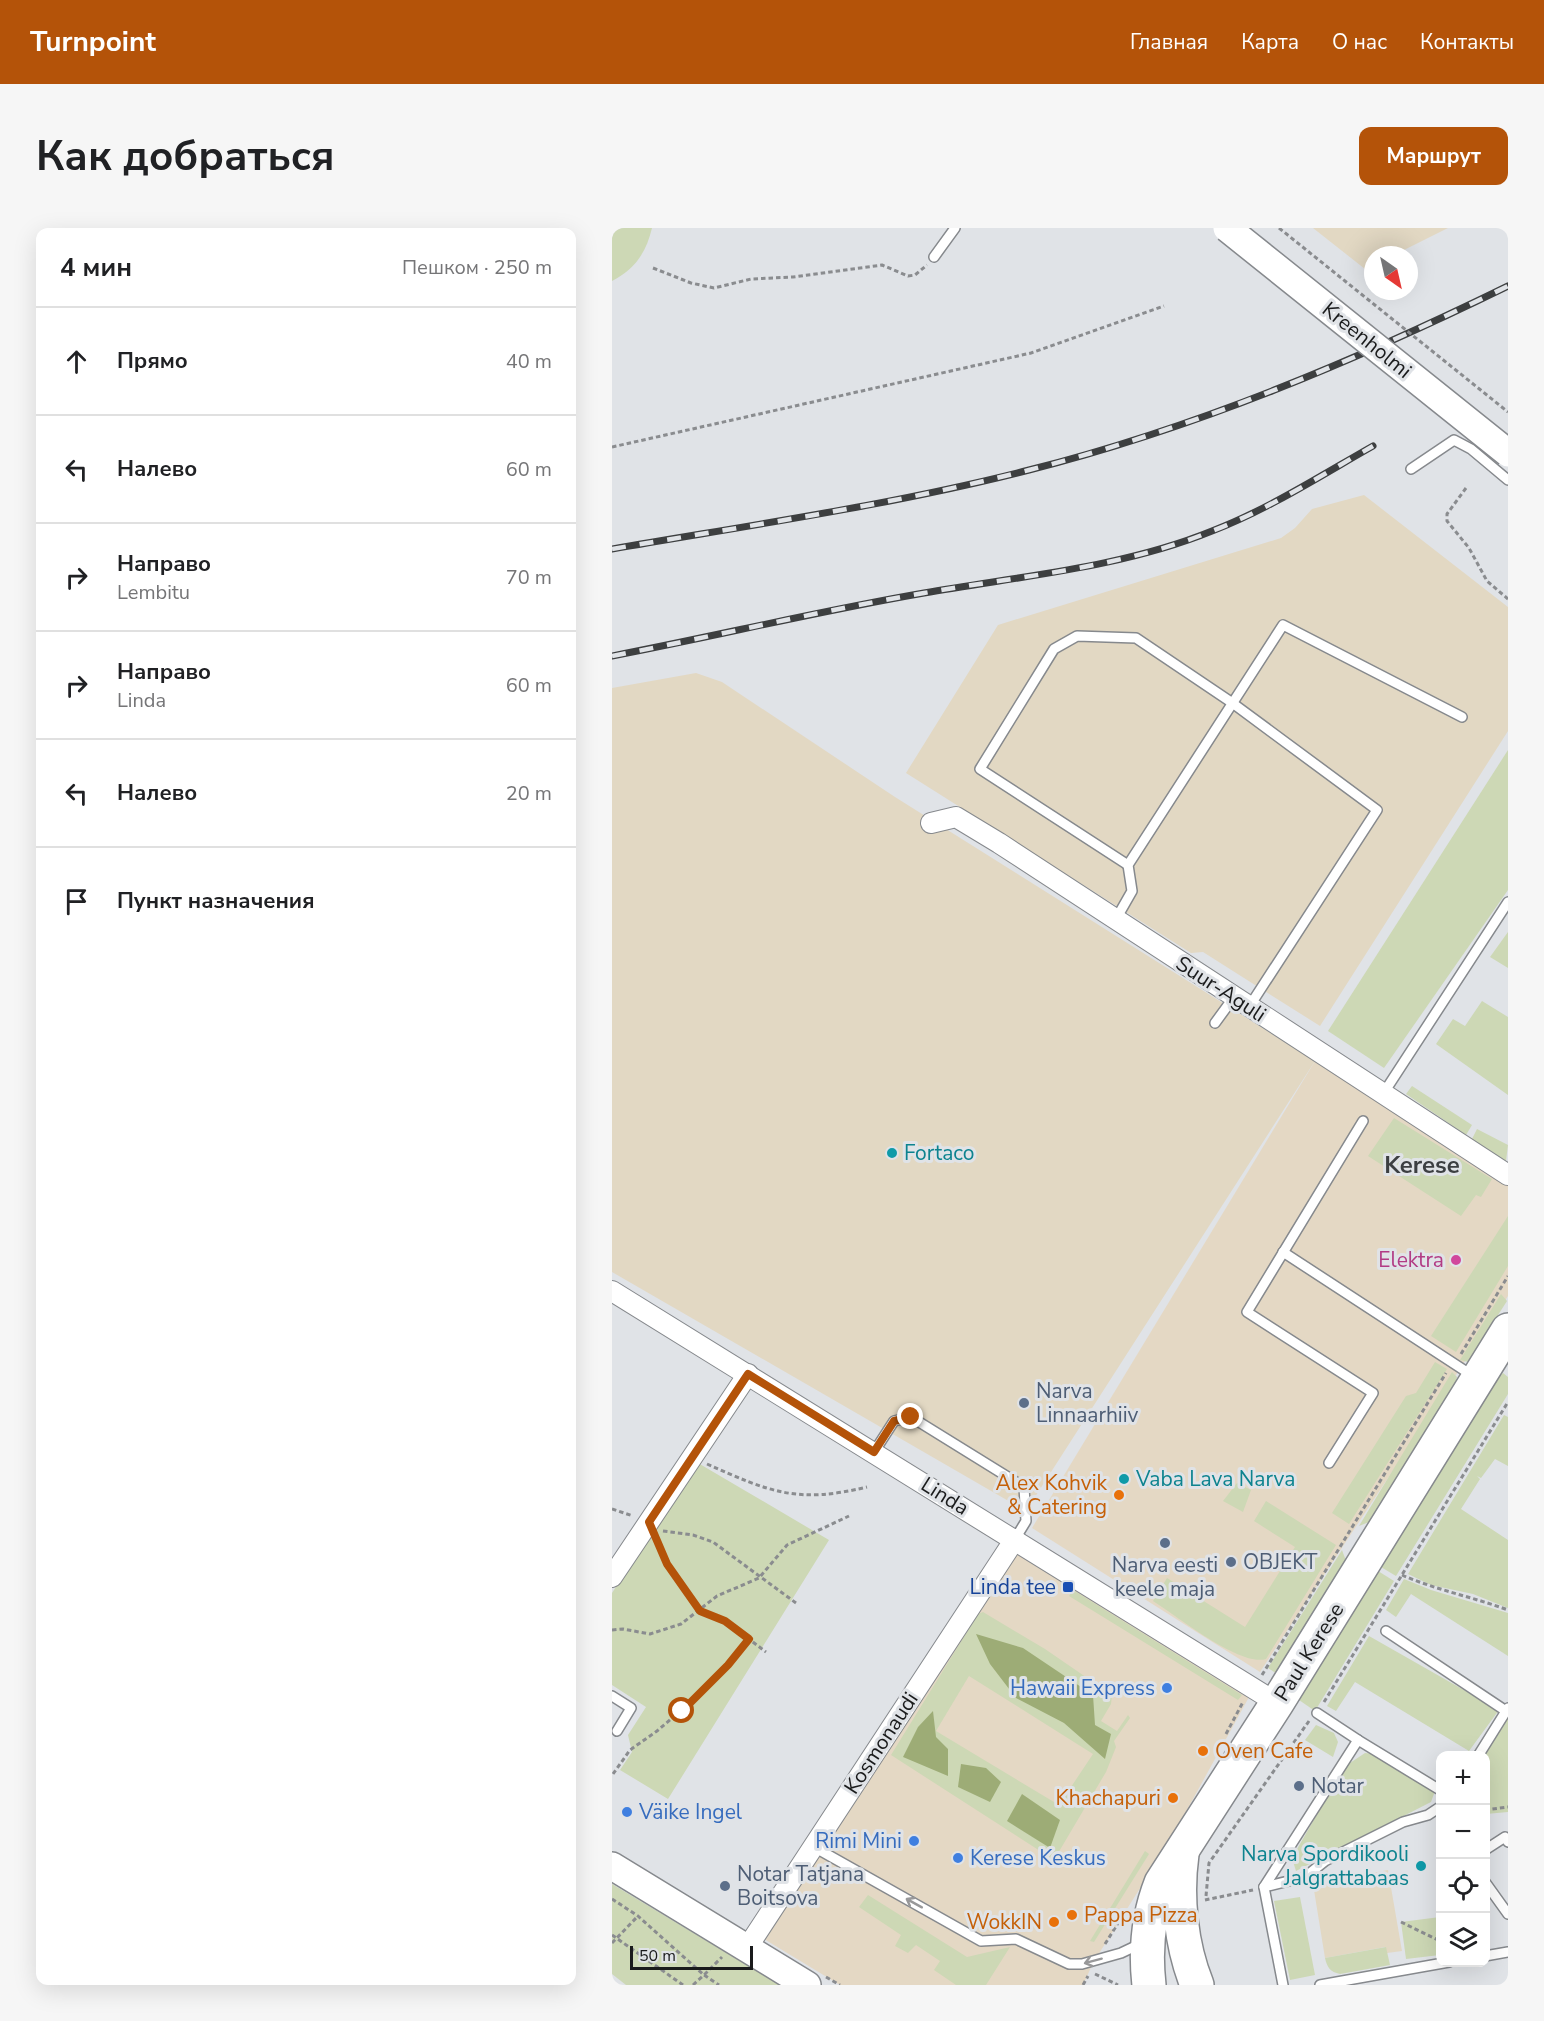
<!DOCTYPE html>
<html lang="ru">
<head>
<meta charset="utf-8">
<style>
	:root { --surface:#fff; --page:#f6f6f6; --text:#202124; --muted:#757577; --line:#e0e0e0; --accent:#b45309 }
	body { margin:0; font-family:"Nunito Sans",sans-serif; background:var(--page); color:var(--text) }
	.controls { position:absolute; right:18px; bottom:18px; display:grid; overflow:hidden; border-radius:12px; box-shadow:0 6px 24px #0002 }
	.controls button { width:54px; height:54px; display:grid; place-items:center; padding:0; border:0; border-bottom:2px solid var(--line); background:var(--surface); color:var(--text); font:30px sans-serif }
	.compass { position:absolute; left:752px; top:18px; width:54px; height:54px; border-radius:50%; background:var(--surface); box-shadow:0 6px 24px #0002; rotate:146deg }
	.scale { position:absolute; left:18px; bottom:15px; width:123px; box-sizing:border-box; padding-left:6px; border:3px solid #1a1b1c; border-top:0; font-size:16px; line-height:21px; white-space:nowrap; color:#1a1b1c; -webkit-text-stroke:4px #e0e3e7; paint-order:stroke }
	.stop { position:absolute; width:18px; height:18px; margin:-14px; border:4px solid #b45309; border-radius:50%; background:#fff }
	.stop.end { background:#b45309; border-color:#fff; box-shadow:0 2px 6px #0008 }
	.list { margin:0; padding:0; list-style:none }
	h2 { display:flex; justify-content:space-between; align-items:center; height:78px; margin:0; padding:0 24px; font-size:26px }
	h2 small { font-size:20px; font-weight:400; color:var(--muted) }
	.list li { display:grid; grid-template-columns:39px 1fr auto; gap:18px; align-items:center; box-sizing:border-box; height:108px; padding:0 24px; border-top:2px solid var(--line) }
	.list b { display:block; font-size:22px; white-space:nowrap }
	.list p { margin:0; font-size:20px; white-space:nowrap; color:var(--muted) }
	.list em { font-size:20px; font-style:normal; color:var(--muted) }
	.icon { flex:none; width:33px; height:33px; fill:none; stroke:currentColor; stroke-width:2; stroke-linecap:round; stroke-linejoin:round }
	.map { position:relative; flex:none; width:896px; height:1757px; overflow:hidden; border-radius:12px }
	header { display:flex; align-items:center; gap:36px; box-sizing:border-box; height:84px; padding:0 30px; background:var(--accent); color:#fff }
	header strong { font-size:28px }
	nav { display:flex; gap:33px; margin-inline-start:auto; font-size:21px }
	.intro { display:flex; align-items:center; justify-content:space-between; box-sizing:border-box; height:144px; padding:0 36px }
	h1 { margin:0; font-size:42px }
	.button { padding:15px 27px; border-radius:12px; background:var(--accent); color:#fff; font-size:21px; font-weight:700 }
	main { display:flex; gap:36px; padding:0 36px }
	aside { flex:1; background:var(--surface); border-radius:12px; box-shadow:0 6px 24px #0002 }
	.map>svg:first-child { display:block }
	.commercial { fill:#e4d8c4 }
	.industrial { fill:#e2d8c3 }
	.green { fill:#cdd8b5; fill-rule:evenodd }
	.forest { fill:#9dac76 }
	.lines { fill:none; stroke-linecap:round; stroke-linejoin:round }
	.lane-casing { stroke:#86898d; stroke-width:12 }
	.street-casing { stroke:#86898d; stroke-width:22 }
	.secondary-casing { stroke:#86898d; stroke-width:30 }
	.highway-casing { stroke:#86898d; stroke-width:36 }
	.path { stroke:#8a8c8f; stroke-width:3; stroke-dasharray:4.5 3; stroke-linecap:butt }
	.lane { stroke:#fff; stroke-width:9 }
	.street { stroke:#fff; stroke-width:20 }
	.secondary { stroke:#fff; stroke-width:27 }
	.highway { stroke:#fff; stroke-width:33 }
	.rail-casing { stroke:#3d3f40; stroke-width:7 }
	.rail { stroke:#e0e3e7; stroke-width:4.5; stroke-dasharray:14; stroke-linecap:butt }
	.secondary-bridge-casing { stroke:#86898d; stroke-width:30; stroke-linecap:butt }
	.path-bridge { stroke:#8a8c8f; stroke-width:3; stroke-dasharray:4.5 3; stroke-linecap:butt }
	.secondary-bridge { stroke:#fff; stroke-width:27 }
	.oneway { stroke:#989899 }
	.route { stroke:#b45309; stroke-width:8 }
	.culture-dot { fill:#0f9aa8; stroke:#e0e3e7; stroke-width:2 }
	.hotel-dot { fill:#d1479c; stroke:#e0e3e7; stroke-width:2 }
	.service-dot { fill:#5c6f8a; stroke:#e0e3e7; stroke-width:2 }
	.food-dot { fill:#e8710a; stroke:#e0e3e7; stroke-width:2 }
	.transit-dot { fill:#1a4fb4; stroke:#e0e3e7; stroke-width:2 }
	.shop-dot { fill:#3f7fe0; stroke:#e0e3e7; stroke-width:2 }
	.labels { text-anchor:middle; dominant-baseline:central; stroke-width:6; stroke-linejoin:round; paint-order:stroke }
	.street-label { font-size:21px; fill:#1a1b1c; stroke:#e0e3e7 }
	.culture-label { font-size:21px; fill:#0d838f; stroke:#e0e3e7; text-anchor:start }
	.hotel-label { font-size:21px; fill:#b23c85; stroke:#e0e3e7; text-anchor:end }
	.service-label { font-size:21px; fill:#4e5e75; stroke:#e0e3e7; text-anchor:start }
	.food-label { font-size:21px; fill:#c56008; stroke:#e0e3e7; text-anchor:end }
	.transit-label { font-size:21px; fill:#164399; stroke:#e0e3e7; text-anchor:end }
	.shop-label { font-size:21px; fill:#366cbe; stroke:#e0e3e7; text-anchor:end }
	.quarter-label { font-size:24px; font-weight:bold; fill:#3c3f42; stroke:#e0e3e7 }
</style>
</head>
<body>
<header>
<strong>Turnpoint</strong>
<nav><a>Главная</a><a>Карта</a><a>О нас</a><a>Контакты</a></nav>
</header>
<div class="intro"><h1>Как добраться</h1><a class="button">Маршрут</a></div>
<main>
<aside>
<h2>4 мин<small>Пешком · 250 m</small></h2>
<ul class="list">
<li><svg class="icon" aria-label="ahead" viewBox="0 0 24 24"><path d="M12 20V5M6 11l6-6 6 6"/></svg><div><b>Прямо</b></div><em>40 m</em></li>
<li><svg class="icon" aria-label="left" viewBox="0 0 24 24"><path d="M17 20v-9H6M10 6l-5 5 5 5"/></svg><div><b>Налево</b></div><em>60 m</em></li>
<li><svg class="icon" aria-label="right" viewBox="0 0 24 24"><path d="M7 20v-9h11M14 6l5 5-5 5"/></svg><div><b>Направо</b><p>Lembitu</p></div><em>70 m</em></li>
<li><svg class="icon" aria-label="right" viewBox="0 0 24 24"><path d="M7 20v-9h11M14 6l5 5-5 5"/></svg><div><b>Направо</b><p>Linda</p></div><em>60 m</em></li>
<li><svg class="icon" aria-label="left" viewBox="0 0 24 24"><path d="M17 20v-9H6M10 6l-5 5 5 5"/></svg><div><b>Налево</b></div><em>20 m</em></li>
<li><svg class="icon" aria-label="arrive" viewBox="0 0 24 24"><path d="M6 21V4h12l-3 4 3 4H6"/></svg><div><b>Пункт назначения</b></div></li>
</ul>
</aside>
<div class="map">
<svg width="896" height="1757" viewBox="0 0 896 1757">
	<rect width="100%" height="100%" fill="#e0e3e7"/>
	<g class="commercial">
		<polygon points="703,833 896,950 896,1068 648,1444 420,1300"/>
		<polygon points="403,1311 642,1460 559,1611 481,1735 471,1757 228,1757 144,1706"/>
	</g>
	<g class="industrial">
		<polygon points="701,0 836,0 782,27 761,27 761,37 753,41"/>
		<polygon points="752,267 896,379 896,503 708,798 591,724 579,725 294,545 386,397 669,310 683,300 700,281"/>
		<polygon points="84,445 110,454 283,569 703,833 414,1283 0,1044 0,460"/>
		<polygon points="776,1642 790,1723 775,1725 773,1719 713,1730 701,1656"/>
	</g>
	<g class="green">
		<path d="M0,0H40C34,25 23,41 0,53Z"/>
		<polygon points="896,522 896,662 772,840 716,803"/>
		<polygon points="896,704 896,740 878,729"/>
		<polygon points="870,773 896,789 896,867 824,816 841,791 853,798"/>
		<polygon points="800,858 860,897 854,907 794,866"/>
		<polygon points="782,890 880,951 869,969 864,967 849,988 756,928"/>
		<polygon points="865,901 896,917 894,933 859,913"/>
		<polygon points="896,988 896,1038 844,1124 819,1108"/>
		<polygon points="889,1066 895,1073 856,1134 848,1132"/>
		<polygon points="823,1134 835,1141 737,1296 720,1285 794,1168 804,1165"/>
		<polygon points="840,1144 845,1149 843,1158 757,1294 747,1298"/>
		<polygon points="891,1145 896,1149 896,1166 784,1348 769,1339 885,1151"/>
		<polygon points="892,1187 896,1189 896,1238 883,1231 869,1250 865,1248 868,1251 849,1281 896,1312 896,1380 861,1366 819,1357 796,1346"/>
		<polygon points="86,1235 217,1312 56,1571 8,1542 20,1524 16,1507 34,1479 0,1457 0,1365 81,1239"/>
		<polygon points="625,1255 639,1262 631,1284 611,1273"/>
		<path d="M654,1273L724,1317L654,1431C628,1439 565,1388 541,1373L555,1350L633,1399L683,1319L642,1293Z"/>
		<polygon points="730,1322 734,1333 665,1446 656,1440"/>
		<polygon points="766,1343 782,1353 703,1483 687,1472"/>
		<polygon points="792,1351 819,1362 896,1385 896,1428 799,1366 784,1389 774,1382"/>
		<polygon points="461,1362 630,1467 626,1472 457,1368"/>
		<path d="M371,1384L433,1421L500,1467L499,1476L489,1493L505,1503L516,1487L518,1490L502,1513L504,1519L494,1544L442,1632L279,1527L366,1386ZM357,1448L481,1526L447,1577L324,1503Z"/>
		<polygon points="757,1408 887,1482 857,1523 743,1454 724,1483 715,1478"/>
		<polygon points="896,1484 896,1584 874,1586 873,1528 868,1528"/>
		<polygon points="704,1497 722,1505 726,1514 721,1529 693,1512"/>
		<polygon points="753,1525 762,1526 823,1563 819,1574 684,1643 680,1630 732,1539"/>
		<polygon points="533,1623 537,1626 482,1714 478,1713"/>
		<polygon points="0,1656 168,1757 14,1757 0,1746"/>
		<polygon points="256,1667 355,1729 398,1719 374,1757 344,1757 322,1742 328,1733 304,1717 296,1725 283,1718 289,1707 247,1679"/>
		<polygon points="688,1669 703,1747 678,1752 662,1673"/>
		<polygon points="828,1689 828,1727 794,1731 789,1694"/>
		<path d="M774,1719L778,1737L728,1746C718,1744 715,1739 713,1730Z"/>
	</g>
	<g class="forest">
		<polygon points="364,1406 411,1420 481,1467 483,1497 499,1506 493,1531 452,1495 404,1470 378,1436"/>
		<polygon points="321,1483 324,1509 336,1521 336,1548 291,1529 306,1499"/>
		<polygon points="349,1536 374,1540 389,1554 378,1574 346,1559"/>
		<polygon points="410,1566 448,1592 438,1620 395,1593"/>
	</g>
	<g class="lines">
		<defs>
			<g id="lane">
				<polyline points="322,29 343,0"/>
				<polyline points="799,241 842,212 859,221 896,252"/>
				<polyline points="516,637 368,541 442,421 465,408 524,410 619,474 765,582 637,779"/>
				<polyline points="504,691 520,663 516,637 671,397 850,489"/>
				<polyline points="603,795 622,769"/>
				<polyline points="771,866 896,674"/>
				<polyline points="671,1024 861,1148"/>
				<polyline points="262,1224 282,1193 299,1189 412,1259 414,1293 403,1311"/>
				<polyline points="717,1235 761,1165 635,1084 751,893"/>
				<polyline points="774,1403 894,1483"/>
				<polyline points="0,1468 19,1480 5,1503"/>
				<polyline points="705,1485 746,1512"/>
				<polyline points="866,1528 896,1480"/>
				<polyline points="202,1619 369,1713 404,1711 457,1736 470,1736 509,1725 528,1716"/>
				<polyline points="873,1622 893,1609 896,1614"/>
				<polyline points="873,1654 896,1686"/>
				<polyline points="652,1659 746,1512 828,1562"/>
				<polyline points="873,1728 896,1724"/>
				<polyline points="671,1757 652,1659 693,1649 713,1633 791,1594 816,1587 828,1579"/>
				<polyline points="708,1757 837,1734"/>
			</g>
			<g id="street">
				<polyline points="319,595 344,589 387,615 896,947"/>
				<polyline points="0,1063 665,1475"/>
				<polyline points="0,1349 136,1146"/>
				<polyline points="135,1720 403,1311"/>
			</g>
			<polyline id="secondary" points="0,1638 195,1757"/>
			<g id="highway">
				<path d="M570,1626C564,1669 569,1717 585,1757"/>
				<path d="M537,1757C533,1722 536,1688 549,1655L665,1475L896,1102"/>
			</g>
		</defs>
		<use href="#lane" class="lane-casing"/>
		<use href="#street" class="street-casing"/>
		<use href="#secondary" class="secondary-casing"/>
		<use href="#highway" class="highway-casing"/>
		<g class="path">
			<polyline points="41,40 79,55 102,60 139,51 181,49 270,37 296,48 303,47 315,37"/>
			<polyline points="0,219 419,125 552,78"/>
			<polyline points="854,260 835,286 835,293 857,320 875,353 896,371"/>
			<polyline points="849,1126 896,1048"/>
			<path d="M95,1236C158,1264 185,1276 255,1259"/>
			<polyline points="0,1281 21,1288"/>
			<polyline points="51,1303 81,1307 101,1314 184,1375"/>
			<polyline points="45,1315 66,1354 88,1383 113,1393 154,1424"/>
			<path d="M790,1347C824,1362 861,1369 896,1382"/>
			<polyline points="0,1402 11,1401 38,1406 69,1396 105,1368 147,1350 175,1317 237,1288"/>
			<polyline points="650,1447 834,1145"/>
			<polyline points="712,1474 896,1174"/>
			<polyline points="614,1506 631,1474"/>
			<polyline points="1,1546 18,1522 45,1503 94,1461 137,1411"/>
			<polyline points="873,1582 896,1579"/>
			<polyline points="594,1668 597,1635 697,1493"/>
			<polyline points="0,1671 26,1688 92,1747 110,1729"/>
			<polyline points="593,1672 641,1662"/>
			<polyline points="789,1694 828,1713"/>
			<polyline points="0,1707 71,1757"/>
			<polyline points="0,1715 26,1688"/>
			<polyline points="493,1716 515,1681"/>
			<polyline points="483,1746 506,1757"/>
			<polyline points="214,1749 228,1757"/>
			<polyline points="81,1757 92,1747 107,1757"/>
			<polyline points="471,1757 476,1748"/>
		</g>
		<use href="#lane" class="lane"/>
		<use href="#street" class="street"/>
		<use href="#secondary" class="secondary"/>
		<use href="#highway" class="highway"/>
		<defs>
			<g id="rail">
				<path d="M0,321C139,297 280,277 417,242C583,200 743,133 896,58"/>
				<path d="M0,428C104,408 207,383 312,365C408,348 509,340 600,303C657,281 708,248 761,218"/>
			</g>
		</defs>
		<use href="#rail" class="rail-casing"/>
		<use href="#rail" class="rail"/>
		<defs>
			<polyline id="secondary-bridge" points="615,0 896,225"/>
		</defs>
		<use href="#secondary-bridge" class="secondary-bridge-casing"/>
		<polyline class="path-bridge" points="667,0 896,184"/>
		<use href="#secondary-bridge" class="secondary-bridge"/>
	</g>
	<defs><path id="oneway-shaft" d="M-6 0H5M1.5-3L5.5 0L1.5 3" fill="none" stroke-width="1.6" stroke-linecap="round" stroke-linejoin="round" transform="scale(1.5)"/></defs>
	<g class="oneway">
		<use href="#oneway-shaft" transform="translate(302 1675) rotate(-151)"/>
		<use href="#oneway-shaft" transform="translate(481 1733) rotate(165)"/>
	</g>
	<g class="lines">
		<polyline class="route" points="70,1483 116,1437 137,1411 113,1393 88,1383 55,1336 37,1294 136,1146 262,1224 282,1193 299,1189"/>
	</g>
	<g class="culture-dot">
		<circle cx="280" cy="925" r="6"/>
		<circle cx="512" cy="1251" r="6"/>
		<circle cx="809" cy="1638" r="6"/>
	</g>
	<circle class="hotel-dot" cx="844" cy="1032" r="6"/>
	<g class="service-dot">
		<circle cx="412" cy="1175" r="6"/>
		<circle cx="553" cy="1315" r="6"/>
		<circle cx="619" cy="1334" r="6"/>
		<circle cx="687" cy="1558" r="6"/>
		<circle cx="113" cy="1658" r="6"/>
	</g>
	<g class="food-dot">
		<circle cx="507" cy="1267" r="6"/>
		<circle cx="591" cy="1523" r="6"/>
		<circle cx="561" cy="1570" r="6"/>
		<circle cx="460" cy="1687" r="6"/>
		<circle cx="442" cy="1694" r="6"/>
	</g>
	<rect class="transit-dot" x="450" y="1353" width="12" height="12" rx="3"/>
	<g class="shop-dot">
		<circle cx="555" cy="1460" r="6"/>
		<circle cx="15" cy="1584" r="6"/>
		<circle cx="302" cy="1613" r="6"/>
		<circle cx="346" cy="1630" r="6"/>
	</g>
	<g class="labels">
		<g class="street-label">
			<text transform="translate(755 112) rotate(39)">Kreenholmi</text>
			<text transform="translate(609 761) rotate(33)">Suur-Aguli</text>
			<text transform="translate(333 1268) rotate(32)">Linda</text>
			<text transform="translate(697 1424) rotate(-58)">Paul Kerese</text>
			<text transform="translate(269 1515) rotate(-57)">Kosmonaudi</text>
		</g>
		<g class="culture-label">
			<text x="292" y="925">Fortaco</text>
			<text x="524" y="1251">Vaba Lava Narva</text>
			<text x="797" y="1626" text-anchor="end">Narva Spordikooli<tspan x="797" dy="24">Jalgrattabaas</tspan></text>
		</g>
		<g class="hotel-label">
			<text x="832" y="1032">Elektra</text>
		</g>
		<g class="service-label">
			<text x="424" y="1163">Narva<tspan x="424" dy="24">Linnaarhiiv</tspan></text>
			<text x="631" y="1334">OBJEKT</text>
			<text x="553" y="1337" text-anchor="middle">Narva eesti<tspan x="553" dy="24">keele maja</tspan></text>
			<text x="699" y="1558">Notar</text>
			<text x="125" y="1646">Notar Tatjana<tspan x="125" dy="24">Boitsova</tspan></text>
		</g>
		<g class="food-label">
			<text x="495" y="1255">Alex Kohvik<tspan x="495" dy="24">&amp; Catering</tspan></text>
			<text x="603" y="1523" text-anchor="start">Oven Cafe</text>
			<text x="549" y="1570">Khachapuri</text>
			<text x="472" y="1687" text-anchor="start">Pappa Pizza</text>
			<text x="430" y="1694">WokkIN</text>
		</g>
		<g class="transit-label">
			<text x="444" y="1359">Linda tee</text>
		</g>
		<g class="shop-label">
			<text x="543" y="1460">Hawaii Express</text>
			<text x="27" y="1584" text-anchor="start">Väike Ingel</text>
			<text x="290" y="1613">Rimi Mini</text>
			<text x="358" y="1630" text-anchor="start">Kerese Keskus</text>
		</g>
		<g class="quarter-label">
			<text x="810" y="937">Kerese</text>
		</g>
	</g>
</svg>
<div class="controls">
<button>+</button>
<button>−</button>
<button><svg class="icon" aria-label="locate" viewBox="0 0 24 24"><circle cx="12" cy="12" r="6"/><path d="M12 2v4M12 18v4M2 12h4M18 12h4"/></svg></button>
<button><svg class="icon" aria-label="layers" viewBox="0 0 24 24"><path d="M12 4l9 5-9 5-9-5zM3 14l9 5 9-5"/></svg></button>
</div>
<svg class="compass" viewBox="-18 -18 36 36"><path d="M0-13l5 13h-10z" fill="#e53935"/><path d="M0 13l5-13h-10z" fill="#757577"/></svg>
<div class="scale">50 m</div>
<div class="stop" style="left:70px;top:1483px"></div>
<div class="stop end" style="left:299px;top:1189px"></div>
</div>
</main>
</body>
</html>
